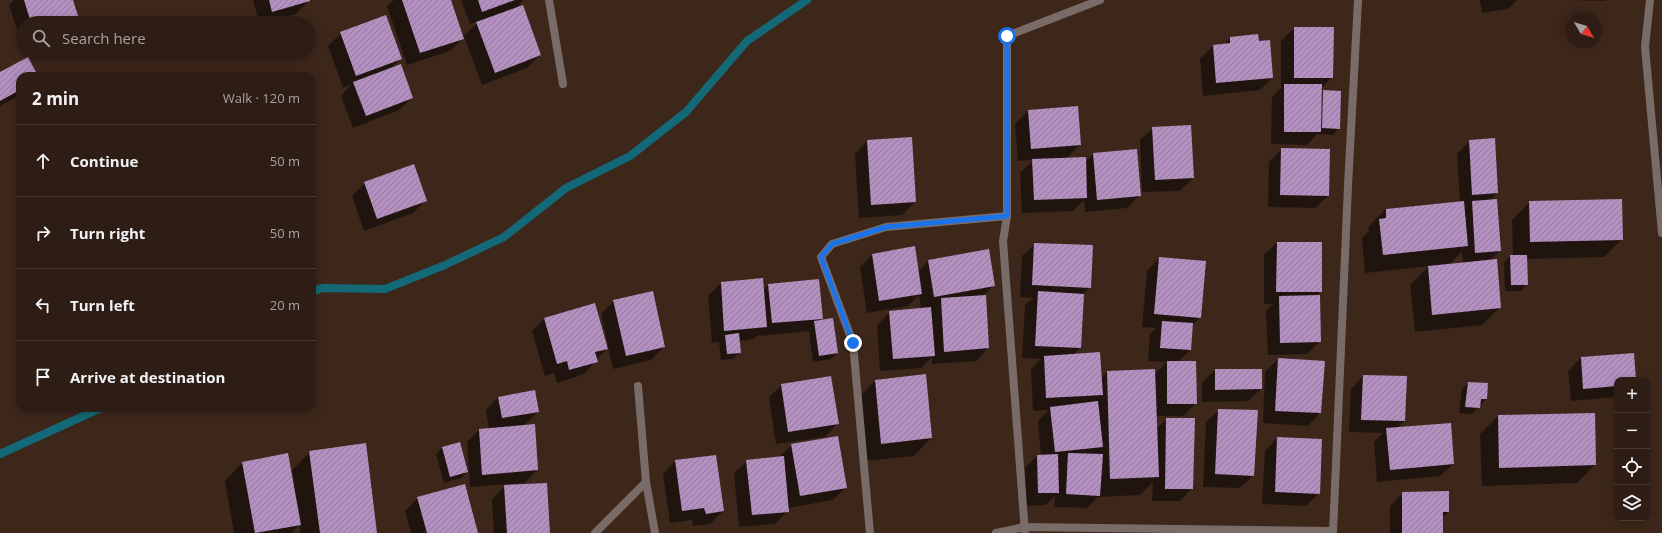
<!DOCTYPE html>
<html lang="en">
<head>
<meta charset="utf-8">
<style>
	:root { --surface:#2e1d14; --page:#36261d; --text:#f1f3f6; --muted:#a7a2a0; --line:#493b34 }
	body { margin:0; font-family:"Open Sans",sans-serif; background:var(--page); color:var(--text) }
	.controls { position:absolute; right:12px; bottom:12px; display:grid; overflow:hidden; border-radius:8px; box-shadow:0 2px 10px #0003 }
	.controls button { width:36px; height:36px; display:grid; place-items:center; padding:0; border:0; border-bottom:1px solid var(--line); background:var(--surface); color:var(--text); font:20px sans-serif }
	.compass { position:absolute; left:1566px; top:12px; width:36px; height:36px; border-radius:50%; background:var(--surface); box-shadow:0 2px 10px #0003; rotate:128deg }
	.stop { position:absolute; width:12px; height:12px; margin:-9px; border:3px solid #1a73e8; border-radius:50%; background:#fff }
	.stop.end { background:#1a73e8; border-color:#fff; box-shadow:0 1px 4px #0008 }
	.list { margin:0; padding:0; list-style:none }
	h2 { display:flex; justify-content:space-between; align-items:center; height:52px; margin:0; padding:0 16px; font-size:17px }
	h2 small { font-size:13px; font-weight:400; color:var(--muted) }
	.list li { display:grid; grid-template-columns:26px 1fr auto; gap:12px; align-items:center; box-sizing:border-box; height:72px; padding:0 16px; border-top:1px solid var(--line) }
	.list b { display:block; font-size:15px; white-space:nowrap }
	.list em { font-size:13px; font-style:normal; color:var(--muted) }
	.icon { flex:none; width:22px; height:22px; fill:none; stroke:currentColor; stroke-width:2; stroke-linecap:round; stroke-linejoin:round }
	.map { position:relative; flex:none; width:1662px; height:533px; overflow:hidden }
	.search { position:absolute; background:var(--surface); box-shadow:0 2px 10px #0003; left:16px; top:16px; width:300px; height:44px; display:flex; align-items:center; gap:10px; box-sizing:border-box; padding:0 14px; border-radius:22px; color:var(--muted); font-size:15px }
	.panel { position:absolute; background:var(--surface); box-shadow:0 2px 10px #0003; left:16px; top:72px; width:300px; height:340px; border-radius:12px }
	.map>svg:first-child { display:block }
	.shadow { fill:#0007; fill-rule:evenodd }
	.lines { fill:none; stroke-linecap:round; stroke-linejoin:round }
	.stream { stroke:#146978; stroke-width:8 }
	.building { fill:url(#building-hatch) }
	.street { stroke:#796c68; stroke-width:8 }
	.route { stroke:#1a73e8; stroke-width:5 }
</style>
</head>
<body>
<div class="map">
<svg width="1662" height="533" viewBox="0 0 1662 533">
	<defs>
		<pattern id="building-hatch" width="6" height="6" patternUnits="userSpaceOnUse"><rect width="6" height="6" fill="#b390c0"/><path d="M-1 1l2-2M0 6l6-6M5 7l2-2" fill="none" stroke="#927999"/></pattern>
	</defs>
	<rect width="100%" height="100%" fill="#3d271b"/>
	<g class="shadow">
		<polygon points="14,0 71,0 78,18 73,23 23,23 22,45 9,5"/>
		<polygon points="253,0 309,0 309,1 296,14 259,23"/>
		<polygon points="394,0 450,0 463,37 479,21 470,24 461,0 524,0 515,9 540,55 527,68 482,85 464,37 450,51 407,65 387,6"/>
		<polygon points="1480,0 1517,0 1508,9 1482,13"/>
		<polygon points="1568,0 1607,0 1605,1"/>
		<polygon points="1294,28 1332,77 1321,89 1321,94 1324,91 1339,128 1333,135 1317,134 1307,145 1271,144 1272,97 1281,88 1281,41"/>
		<polygon points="341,33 400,59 390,70 412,98 399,110 353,128 341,96 351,85 343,88 328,46"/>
		<polygon points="1230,38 1258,42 1272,78 1260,90 1203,96 1200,59 1213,46 1223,45"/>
		<polygon points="0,73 37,76 20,76 20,95 0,106"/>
		<polygon points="1028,111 1080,144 1066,159 1085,163 1093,154 1140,195 1127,208 1085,212 1084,200 1073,211 1022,213 1020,173 1033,160 1018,161 1015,124"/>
		<polygon points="1153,128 1193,178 1180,191 1142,192 1140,140"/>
		<polygon points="911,138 915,202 902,215 859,218 855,154 867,141"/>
		<path d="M1470,141L1497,193L1489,201L1500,251L1490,260L1500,307L1482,325L1415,332L1410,285L1429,266L1365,273L1362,238L1369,231L1368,227L1386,209L1460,202L1457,154ZM1462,251L1463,263L1449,265Z"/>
		<polygon points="1282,149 1328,196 1315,208 1268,207 1269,162"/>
		<polygon points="365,183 426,200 413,213 364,231 352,196"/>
		<polygon points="1530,202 1622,239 1604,257 1526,259 1527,284 1521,291 1505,291 1504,263 1510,256 1513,256 1512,220"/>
		<polygon points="1277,243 1321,291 1316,296 1320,341 1307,354 1268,355 1266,310 1273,304 1264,304 1264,255"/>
		<polygon points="1035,244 1090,287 1083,294 1080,348 1073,355 1101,378 1107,372 1154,375 1167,362 1148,361 1150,334 1156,328 1142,327 1147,271 1159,258 1200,318 1191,326 1190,350 1178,362 1196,403 1183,416 1156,416 1156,429 1166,419 1192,488 1180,501 1152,501 1153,482 1140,495 1098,497 1087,508 1054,507 1055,496 1046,505 1026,506 1025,468 1037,456 1041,455 1038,421 1049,410 1033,411 1031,369 1041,359 1022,358 1025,305 1033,298 1020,297 1022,256"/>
		<polygon points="872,255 918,272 928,261 994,285 983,296 988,348 976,361 932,364 932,357 921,368 880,371 877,325 890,312 921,309 919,295 908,306 867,313 860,267"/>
		<polygon points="762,279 763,290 769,284 822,318 819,321 837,353 831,359 813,362 809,331 759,336 759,334 753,339 739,341 740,352 733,359 721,360 719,342 712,343 708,296 721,283"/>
		<polygon points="614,301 664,347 651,360 613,369 608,347 584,374 557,383 554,373 545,376 532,331 545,318 608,345 601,314"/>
		<polygon points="1581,358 1635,380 1617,380 1617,397 1571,401 1568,371"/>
		<polygon points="1278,359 1320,413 1308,426 1263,423 1265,372"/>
		<polygon points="1215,370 1261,389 1248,401 1202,402 1202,383"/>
		<polygon points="1363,376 1404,421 1397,428 1453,464 1440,476 1377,482 1374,442 1383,433 1349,432 1351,389"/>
		<polygon points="875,381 931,438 914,456 864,461 858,398"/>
		<polygon points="1468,383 1486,399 1472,414 1459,413 1462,389"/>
		<polygon points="782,385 837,424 825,437 776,444 769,397"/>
		<polygon points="498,397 538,411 524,426 537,470 525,483 509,484 509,486 549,533 494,533 492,499 507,484 470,487 467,442 479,430 489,429 486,410"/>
		<polygon points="1219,410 1253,476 1240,488 1203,487 1206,422"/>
		<polygon points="1498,416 1595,465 1577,483 1482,486 1480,434"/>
		<polygon points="1277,438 1319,493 1306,506 1262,504 1265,451"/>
		<polygon points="792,445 846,487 833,500 788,508 788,511 775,524 739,527 734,473 747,461 779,457"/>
		<polygon points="442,448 467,472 461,478 444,483 436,454"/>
		<polygon points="310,452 376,533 300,533 299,525 292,533 234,533 225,481 242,463 294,483 292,470"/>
		<polygon points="675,461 723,511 710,524 693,526 692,520 670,523 663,474"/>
		<polygon points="1448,492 1448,512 1442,518 1442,533 1390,533 1390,506 1403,493"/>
		<polygon points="418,498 477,533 411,533 405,511"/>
	</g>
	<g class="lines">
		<g class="stream">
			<polyline points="312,292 322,288 385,289 445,265 504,237 566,188 630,156 686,112 747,41 807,0"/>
			<polyline points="0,454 101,408"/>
		</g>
	</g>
	<g class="building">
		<polygon points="24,0 73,0 79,19 65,23 31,23"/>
		<polygon points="269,0 310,0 310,1 272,12"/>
		<polygon points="402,0 451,0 464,39 420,53"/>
		<polygon points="478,0 515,0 482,12"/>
		<polygon points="523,5 541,55 495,73 476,22"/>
		<polygon points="386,15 402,59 356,76 340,32"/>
		<polygon points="1294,27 1334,27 1333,78 1294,78"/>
		<polygon points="1258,34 1259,41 1270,40 1273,78 1216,83 1213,45 1230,43 1230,37"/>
		<polygon points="28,57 38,76 20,76 20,90 0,101 0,72"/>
		<polygon points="401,64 413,98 366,116 353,82"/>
		<polygon points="1284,84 1322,84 1321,132 1284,132"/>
		<polygon points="1323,90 1341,91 1340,129 1322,128"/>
		<polygon points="1078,106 1081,145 1031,149 1028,110"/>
		<polygon points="1191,125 1194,178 1155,180 1152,127"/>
		<polygon points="912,137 916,202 871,205 867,140"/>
		<polygon points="1495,138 1498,193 1472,195 1469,140"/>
		<polygon points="1281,148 1330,149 1329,196 1280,195"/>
		<polygon points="1137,149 1141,196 1097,200 1093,153"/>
		<polygon points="1086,157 1087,198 1034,200 1032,159"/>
		<polygon points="414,164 427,201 377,219 364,182"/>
		<polygon points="1497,199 1501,251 1475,253 1472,201"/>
		<polygon points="1622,199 1623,240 1530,242 1529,201"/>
		<polygon points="1464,201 1468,246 1383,255 1379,219 1386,218 1386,209"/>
		<polygon points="1277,242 1322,242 1322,292 1276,292"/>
		<polygon points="1034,243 1093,245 1091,288 1032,285"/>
		<polygon points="915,246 922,294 879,301 872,254"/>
		<polygon points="989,249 995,286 934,297 928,260"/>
		<polygon points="1510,255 1527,255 1528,285 1511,285"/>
		<polygon points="1159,257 1206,261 1201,318 1154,314"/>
		<polygon points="1497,259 1501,308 1432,315 1428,266"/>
		<polygon points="763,278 767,327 724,331 721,282"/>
		<polygon points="819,279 823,319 772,323 768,284"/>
		<polygon points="653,291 665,347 626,356 613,300"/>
		<polygon points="1038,291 1084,294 1081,348 1035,346"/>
		<polygon points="986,295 989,348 944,352 941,298"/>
		<polygon points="1320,295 1321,342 1280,343 1279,296"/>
		<polygon points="595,303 608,349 595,352 598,362 569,370 567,361 557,364 544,318"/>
		<polygon points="931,307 935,356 893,359 889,311"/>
		<polygon points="833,318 838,353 819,356 814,321"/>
		<polygon points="1162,321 1193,323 1191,350 1160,348"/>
		<polygon points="739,333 741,353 727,354 725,335"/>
		<polygon points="1100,352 1103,395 1046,398 1044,356"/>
		<polygon points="1634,353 1636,380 1617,380 1617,386 1583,389 1581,357"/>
		<polygon points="1278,358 1325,361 1321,413 1275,411"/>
		<polygon points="1167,361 1196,361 1197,404 1167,404"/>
		<polygon points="1155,369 1159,477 1110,479 1107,371"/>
		<polygon points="1215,369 1262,369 1262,389 1215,390"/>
		<polygon points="926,374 932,438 881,444 875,380"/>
		<polygon points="1363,375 1407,376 1405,421 1361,420"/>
		<polygon points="831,376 839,424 788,432 781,384"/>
		<polygon points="1468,382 1488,383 1487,399 1481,399 1480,408 1465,407"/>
		<polygon points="535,390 539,412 502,418 498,397"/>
		<polygon points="1098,401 1103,447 1055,452 1050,407"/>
		<polygon points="1218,409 1258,410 1254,476 1215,474"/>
		<polygon points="1595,413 1596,465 1499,468 1498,415"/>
		<polygon points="1166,418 1195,418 1193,489 1165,489"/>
		<polygon points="1451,423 1454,464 1390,470 1386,428"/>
		<polygon points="535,424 538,470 482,475 479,429"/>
		<polygon points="838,436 847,488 800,496 791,444"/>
		<polygon points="1277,437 1322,439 1320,494 1275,492"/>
		<polygon points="460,442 468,472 450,477 442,447"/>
		<polygon points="366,443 377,533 320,533 309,451"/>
		<polygon points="288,453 301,525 255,533 242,462"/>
		<polygon points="1068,453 1103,454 1100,496 1066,494"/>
		<polygon points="1058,454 1059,493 1038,493 1037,455"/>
		<polygon points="716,455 724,511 706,514 704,508 682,511 675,460"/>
		<polygon points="784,456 789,512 752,515 746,460"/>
		<polygon points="547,483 550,533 507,533 504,485"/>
		<polygon points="465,484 478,533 427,533 417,497"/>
		<polygon points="1449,491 1449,512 1443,512 1443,533 1402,533 1402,492"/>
	</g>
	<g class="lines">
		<g class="street">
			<polyline points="549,0 563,84"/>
			<polyline points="1650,0 1645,47 1662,233"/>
			<polyline points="638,386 646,482 655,533"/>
			<polyline points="595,533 646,482"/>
			<polyline points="870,533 853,343 821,257 832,244 886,227 1007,216"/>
			<polyline points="996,533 1024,527 1333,531"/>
			<polyline points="1025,533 1003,241 1007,216 1007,36 1100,0"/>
			<polyline points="1333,533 1348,186 1358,0"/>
		</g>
	</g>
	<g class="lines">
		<polyline class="route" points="853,343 821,257 832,244 886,227 1007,216 1007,36"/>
	</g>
</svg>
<div class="controls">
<button>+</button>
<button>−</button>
<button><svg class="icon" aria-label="locate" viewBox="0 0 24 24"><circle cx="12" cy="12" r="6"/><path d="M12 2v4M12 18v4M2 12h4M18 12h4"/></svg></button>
<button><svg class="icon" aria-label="layers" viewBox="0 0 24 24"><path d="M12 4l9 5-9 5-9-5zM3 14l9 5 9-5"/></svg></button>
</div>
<svg class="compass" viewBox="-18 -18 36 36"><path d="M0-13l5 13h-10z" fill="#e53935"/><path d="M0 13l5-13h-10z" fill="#a7a2a0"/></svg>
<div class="stop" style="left:1007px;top:36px"></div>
<div class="stop end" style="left:853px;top:343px"></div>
<div class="search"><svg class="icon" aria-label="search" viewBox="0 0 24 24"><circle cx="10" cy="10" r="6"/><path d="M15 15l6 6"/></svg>Search here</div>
<section class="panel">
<h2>2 min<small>Walk · 120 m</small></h2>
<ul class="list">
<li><svg class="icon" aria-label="ahead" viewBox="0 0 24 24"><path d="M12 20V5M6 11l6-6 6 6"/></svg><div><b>Continue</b></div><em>50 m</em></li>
<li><svg class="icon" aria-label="right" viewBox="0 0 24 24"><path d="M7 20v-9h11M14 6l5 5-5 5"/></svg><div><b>Turn right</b></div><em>50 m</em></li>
<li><svg class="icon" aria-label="left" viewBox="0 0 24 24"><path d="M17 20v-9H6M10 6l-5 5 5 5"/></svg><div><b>Turn left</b></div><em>20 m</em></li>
<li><svg class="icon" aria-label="arrive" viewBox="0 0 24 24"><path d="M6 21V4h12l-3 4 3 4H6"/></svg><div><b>Arrive at destination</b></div></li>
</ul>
</section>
</div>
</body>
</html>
